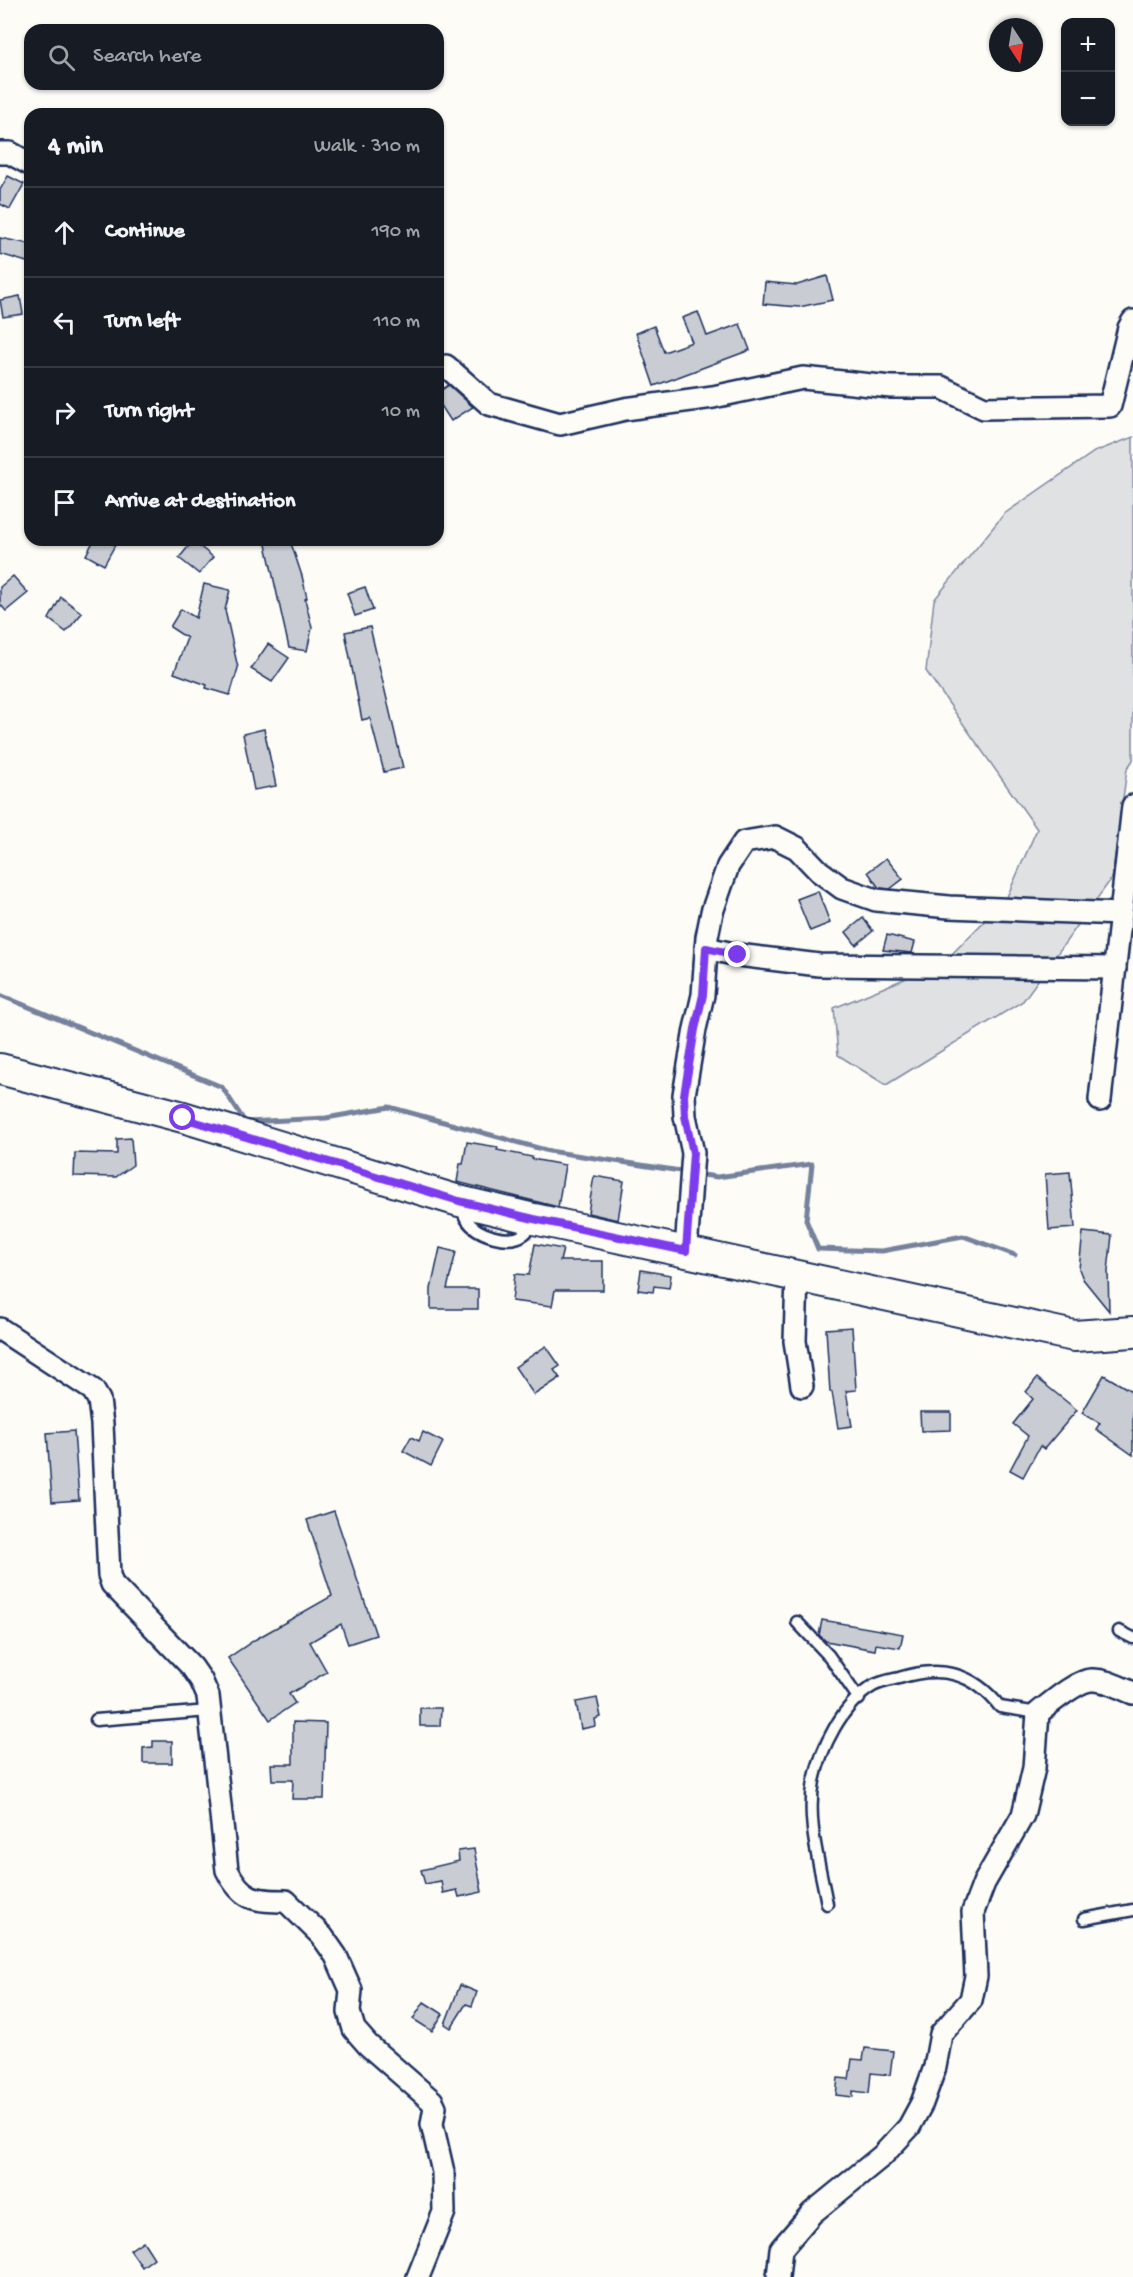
<!DOCTYPE html>
<html lang="en">
<head>
<meta charset="utf-8">
<style>
	:root { --surface:#171b24; --page:#242831; --text:#f1f3f6; --muted:#9ea1a6; --line:#363941 }
	body { margin:0; font-family:"Gochi Hand",sans-serif; background:var(--page); color:var(--text) }
	.controls { position:absolute; right:18px; top:18px; display:grid; overflow:hidden; border-radius:12px; box-shadow:0 2px 4px #0004 }
	.controls button { width:54px; height:54px; display:grid; place-items:center; padding:0; border:0; border-bottom:2px solid var(--line); background:var(--surface); color:var(--text); font:30px sans-serif }
	.compass { position:absolute; left:989px; top:18px; width:54px; height:54px; border-radius:50%; background:var(--surface); box-shadow:0 2px 4px #0004; rotate:168deg }
	.stop { position:absolute; width:18px; height:18px; margin:-14px; border:4px solid #7c3aed; border-radius:50%; background:#fff }
	.stop.end { background:#7c3aed; border-color:#fff; box-shadow:0 2px 6px #0008 }
	.list { margin:0; padding:0; list-style:none }
	h2 { display:flex; justify-content:space-between; align-items:center; height:78px; margin:0; padding:0 24px; font-size:26px }
	h2 small { font-size:20px; font-weight:400; color:var(--muted) }
	.list li { display:grid; grid-template-columns:39px 1fr auto; gap:18px; align-items:center; box-sizing:border-box; height:90px; padding:0 24px; border-top:2px solid var(--line) }
	.list b { display:block; font-size:22px; white-space:nowrap }
	.list em { font-size:20px; font-style:normal; color:var(--muted) }
	.icon { flex:none; width:33px; height:33px; fill:none; stroke:currentColor; stroke-width:2; stroke-linecap:round; stroke-linejoin:round }
	.map { position:relative; flex:none; width:1133px; height:2277px; overflow:hidden }
	.search { position:absolute; background:var(--surface); box-shadow:0 2px 4px #0004; left:24px; top:24px; width:420px; height:66px; display:flex; align-items:center; gap:15px; box-sizing:border-box; padding:0 21px; border-radius:18px; color:var(--muted); font-size:22px }
	.panel { position:absolute; background:var(--surface); box-shadow:0 2px 4px #0004; left:24px; top:108px; width:420px; height:438px; border-radius:18px }
	.map>svg:first-child { display:block }
	.green { fill:#e0e1e3; stroke:#7e88a0; stroke-width:1.5 }
	.lines { fill:none; stroke-linecap:round; stroke-linejoin:round }
	.stream { stroke:#76819c; stroke-width:5 }
	.building { fill:#c9ccd3; stroke:#1b2f5e; stroke-width:1.5 }
	.lane-casing { stroke:#1b2f5e; stroke-width:15 }
	.street-casing { stroke:#1b2f5e; stroke-width:26 }
	.secondary-casing { stroke:#1b2f5e; stroke-width:34 }
	.lane { stroke:#fdfcf7; stroke-width:10 }
	.street { stroke:#fdfcf7; stroke-width:21 }
	.secondary { stroke:#fdfcf7; stroke-width:30 }
	.route { stroke:#7c3aed; stroke-width:8 }
</style>
</head>
<body>
<div class="map">
<svg width="1133" height="2277" viewBox="0 0 1133 2277">
	<rect width="100%" height="100%" fill="#fdfcf7"/>
	<filter id="ink" filterUnits="userSpaceOnUse"><feTurbulence type="fractalNoise" baseFrequency=".0167" numOctaves="2"/><feDisplacementMap in="SourceGraphic" scale="12" xChannelSelector="R" yChannelSelector="G"/><feConvolveMatrix kernelMatrix="1 2 1 2 8 2 1 2 1" color-interpolation-filters="sRGB"/></filter>
	<g filter="url(#ink)">
		<polygon class="green" points="1133,437 1133,760 1127,769 1112,878 1023,1001 886,1085 838,1055 834,1008 943,963 1006,899 1037,829 926,671 934,600 1004,514 1094,452"/>
		<g class="lines">
			<g class="stream">
				<polyline points="0,995 222,1087 245,1122 326,1118 389,1107 549,1151 687,1172"/>
				<polyline points="696,1174 717,1177 812,1164 806,1220 818,1249 882,1251 963,1236 1015,1255"/>
			</g>
		</g>
		<g class="building">
			<polygon points="8,176 24,184 10,209 0,204 0,190"/>
			<polygon points="0,238 30,244 30,263 0,254"/>
			<polygon points="827,276 833,300 799,307 763,304 765,282 797,285"/>
			<polygon points="20,296 23,314 3,317 0,300"/>
			<polygon points="698,312 707,336 740,324 750,350 654,386 636,333 654,326 664,352 692,342 682,318"/>
			<polygon points="449,385 473,407 451,421 438,401 438,392"/>
			<polygon points="94,540 107,540 115,545 104,565 86,555"/>
			<polygon points="265,540 290,540 302,576 307,598 305,599 312,628 307,651 289,648"/>
			<polygon points="193,541 213,557 199,574 179,558"/>
			<polygon points="13,576 28,593 6,611 0,604 0,587"/>
			<polygon points="204,584 230,590 225,610 238,668 230,695 206,688 207,685 174,673 187,638 170,627 181,609 196,618"/>
			<polygon points="365,587 373,610 355,616 347,593"/>
			<polygon points="61,597 82,613 66,632 49,619"/>
			<polygon points="370,627 403,768 384,772 370,718 362,720 345,632"/>
			<polygon points="268,644 289,658 272,682 251,669"/>
			<polygon points="264,729 276,786 254,790 243,734"/>
			<polygon points="886,858 903,879 890,889 879,888 868,872"/>
			<polygon points="818,891 830,923 810,931 797,899"/>
			<polygon points="863,918 873,931 856,945 846,932"/>
			<polygon points="887,935 915,942 912,953 883,950"/>
			<polygon points="131,1138 133,1165 116,1177 74,1176 75,1153 117,1154 117,1139"/>
			<polygon points="467,1142 498,1147 497,1150 532,1157 532,1159 565,1165 558,1207 457,1182 460,1164 463,1164"/>
			<polygon points="1070,1172 1075,1228 1049,1230 1045,1174"/>
			<polygon points="594,1176 624,1181 618,1220 588,1213"/>
			<polygon points="1083,1232 1112,1235 1108,1271 1109,1311 1083,1279 1079,1269"/>
			<polygon points="535,1244 563,1249 560,1261 603,1261 603,1290 555,1290 552,1306 512,1301 515,1274 529,1275"/>
			<polygon points="440,1248 456,1252 447,1289 478,1289 478,1309 431,1309 431,1289"/>
			<polygon points="641,1270 671,1275 669,1288 654,1286 653,1292 638,1290"/>
			<polygon points="852,1327 856,1390 846,1391 852,1426 838,1428 832,1392 830,1392 826,1329"/>
			<polygon points="546,1346 560,1366 554,1370 560,1378 534,1395 515,1367"/>
			<polygon points="1104,1375 1133,1392 1133,1455 1096,1429 1100,1423 1082,1413"/>
			<polygon points="1037,1378 1077,1410 1044,1449 1040,1446 1023,1477 1010,1470 1028,1436 1013,1424 1033,1399 1026,1392"/>
			<polygon points="920,1412 951,1412 951,1430 921,1431"/>
			<polygon points="74,1431 79,1500 52,1502 47,1433"/>
			<polygon points="423,1432 443,1442 431,1466 403,1451 411,1437 419,1441"/>
			<polygon points="334,1511 376,1635 348,1644 341,1624 310,1642 327,1672 289,1694 295,1703 270,1720 228,1658 256,1639 332,1596 307,1520"/>
			<polygon points="822,1620 903,1634 900,1648 876,1644 875,1650 826,1641 819,1635"/>
			<polygon points="597,1698 601,1717 595,1719 596,1726 581,1729 576,1702"/>
			<polygon points="420,1708 441,1708 440,1726 420,1726"/>
			<polygon points="293,1722 326,1723 324,1799 292,1799 293,1780 272,1780 271,1764 293,1764"/>
			<polygon points="153,1741 172,1741 172,1763 143,1763 143,1748 153,1747"/>
			<polygon points="474,1849 482,1892 459,1897 457,1890 443,1893 441,1881 425,1884 421,1870 459,1861 458,1851"/>
			<polygon points="460,1985 477,1992 472,2006 466,2004 451,2028 445,2024"/>
			<polygon points="424,2002 443,2014 432,2031 413,2019"/>
			<polygon points="865,2048 893,2051 890,2075 871,2073 869,2093 853,2091 853,2097 836,2095 838,2078 849,2079 852,2059 863,2060"/>
			<polygon points="143,2241 154,2258 142,2267 130,2250"/>
		</g>
		<g class="lines">
			<defs>
				<g id="lane">
					<path d="M462,1207C463,1211 464,1217 467,1220C477,1235 509,1245 524,1234C528,1232 530,1225 533,1222"/>
					<polyline points="797,1622 829,1656 859,1699"/>
					<polyline points="1119,1631 1133,1638"/>
					<polyline points="96,1720 209,1711"/>
					<path d="M827,1904C820,1865 806,1821 814,1781C821,1748 842,1704 873,1686C880,1682 891,1680 899,1678C940,1665 973,1672 1000,1707L1038,1713"/>
					<polyline points="1084,1919 1133,1910"/>
				</g>
				<g id="street">
					<polyline points="0,153 10,153 30,164"/>
					<polyline points="438,368 446,366 489,404 560,424 625,409 713,397 803,378 891,387 941,387 984,408 1110,406 1129,328 1133,321"/>
					<polyline points="706,948 738,955 819,965 1115,968"/>
					<polyline points="1100,1100 1133,806"/>
					<polyline points="686,1251 693,1153 685,1116 684,1095 695,1029 703,995 707,937 712,912 728,866 744,842 775,837 797,848 819,871 842,888 876,900 949,907 1121,914"/>
					<polyline points="797,1276 795,1341 802,1386"/>
					<path d="M0,1329L93,1390L99,1400L102,1424L109,1575L112,1584L192,1667L201,1680L208,1696L227,1870C242,1900 255,1901 286,1901L322,1936L336,1956L351,1990L349,2012L354,2029L368,2045L432,2101L435,2107L432,2124L443,2172L444,2212L418,2277"/>
					<path d="M778,2277L781,2249L812,2213L882,2156L909,2127L922,2103L935,2067L941,2034L971,2000L976,1976L973,1912L984,1883L1023,1815L1034,1768L1038,1713C1051,1703 1076,1681 1091,1680C1106,1679 1120,1688 1133,1693"/>
				</g>
				<polyline id="secondary" points="0,1069 183,1117 459,1201 534,1219 1074,1336 1133,1332"/>
			</defs>
			<use href="#lane" class="lane-casing"/>
			<use href="#street" class="street-casing"/>
			<use href="#secondary" class="secondary-casing"/>
			<use href="#lane" class="lane"/>
			<use href="#street" class="street"/>
			<use href="#secondary" class="secondary"/>
		</g>
	</g>
	<g class="lines" filter="url(#ink)">
		<polyline class="route" points="183,1118 459,1201 534,1219 686,1251 693,1153 685,1116 684,1095 695,1029 703,995 706,948 738,955"/>
	</g>
</svg>
<div class="controls">
<button>+</button>
<button>−</button>
</div>
<svg class="compass" viewBox="-18 -18 36 36"><path d="M0-13l5 13h-10z" fill="#e53935"/><path d="M0 13l5-13h-10z" fill="#9ea1a6"/></svg>
<div class="stop" style="left:183px;top:1118px"></div>
<div class="stop end" style="left:738px;top:955px"></div>
<div class="search"><svg class="icon" aria-label="search" viewBox="0 0 24 24"><circle cx="10" cy="10" r="6"/><path d="M15 15l6 6"/></svg>Search here</div>
<section class="panel">
<h2>4 min<small>Walk · 310 m</small></h2>
<ul class="list">
<li><svg class="icon" aria-label="ahead" viewBox="0 0 24 24"><path d="M12 20V5M6 11l6-6 6 6"/></svg><div><b>Continue</b></div><em>190 m</em></li>
<li><svg class="icon" aria-label="left" viewBox="0 0 24 24"><path d="M17 20v-9H6M10 6l-5 5 5 5"/></svg><div><b>Turn left</b></div><em>110 m</em></li>
<li><svg class="icon" aria-label="right" viewBox="0 0 24 24"><path d="M7 20v-9h11M14 6l5 5-5 5"/></svg><div><b>Turn right</b></div><em>10 m</em></li>
<li><svg class="icon" aria-label="arrive" viewBox="0 0 24 24"><path d="M6 21V4h12l-3 4 3 4H6"/></svg><div><b>Arrive at destination</b></div></li>
</ul>
</section>
</div>
</body>
</html>
